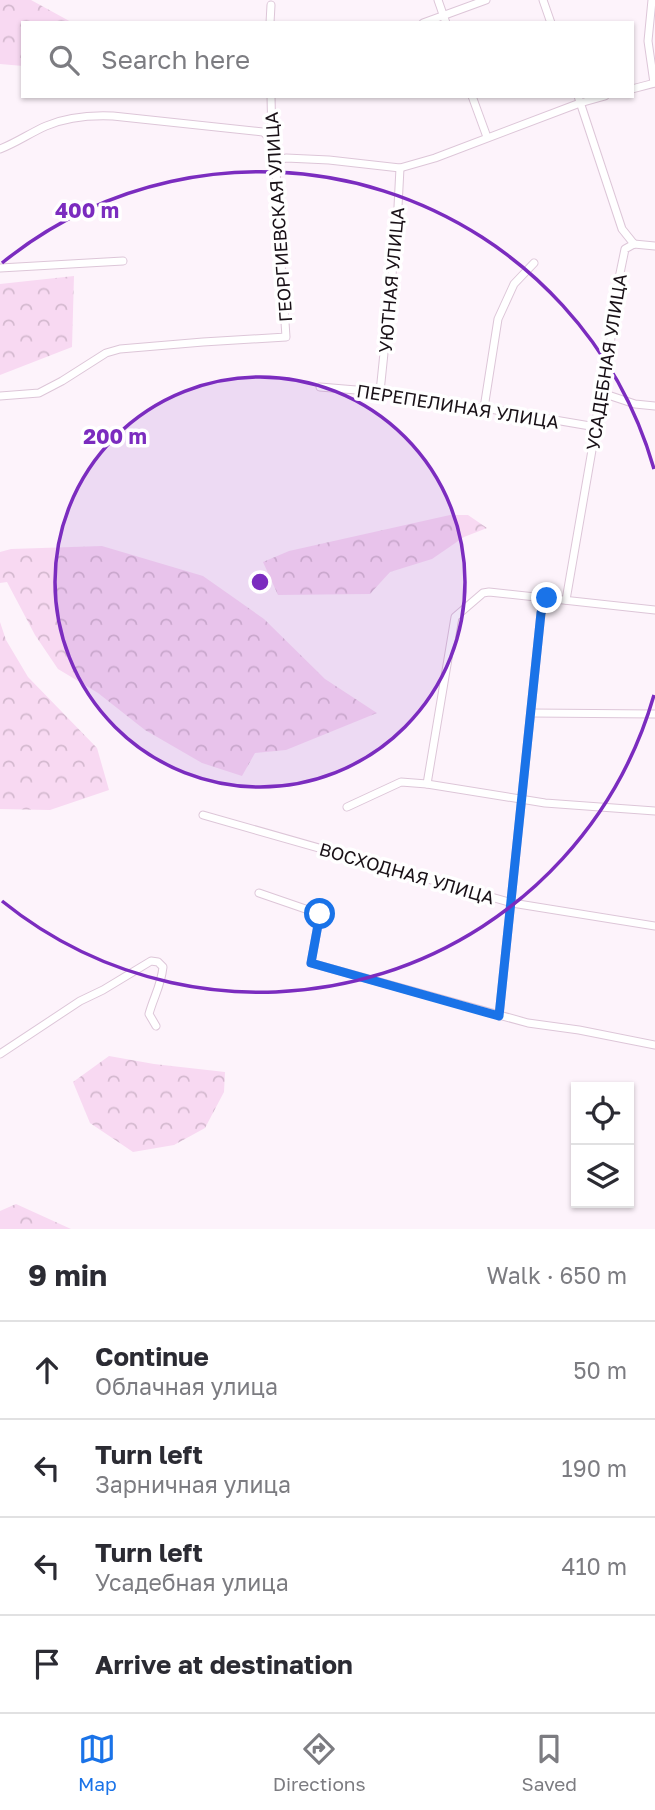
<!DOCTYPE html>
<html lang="en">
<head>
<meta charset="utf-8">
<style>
	:root { --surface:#fff; --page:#f7f7f7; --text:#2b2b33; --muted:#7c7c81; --line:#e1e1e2; --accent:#1a73e8 }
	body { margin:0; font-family:"Golos Text",sans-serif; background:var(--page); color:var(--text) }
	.controls { position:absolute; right:21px; bottom:21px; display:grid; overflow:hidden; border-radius:0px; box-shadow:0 2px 5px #0004 }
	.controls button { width:63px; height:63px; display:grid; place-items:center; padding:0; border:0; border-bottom:2px solid var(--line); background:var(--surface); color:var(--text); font:35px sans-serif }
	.stop { position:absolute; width:21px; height:21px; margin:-16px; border:5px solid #1a73e8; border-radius:50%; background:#fff }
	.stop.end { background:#1a73e8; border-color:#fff; box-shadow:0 2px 7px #0008 }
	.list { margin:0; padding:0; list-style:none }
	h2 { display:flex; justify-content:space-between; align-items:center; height:91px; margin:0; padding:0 28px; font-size:30px }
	h2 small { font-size:23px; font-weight:400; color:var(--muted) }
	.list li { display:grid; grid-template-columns:46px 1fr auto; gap:21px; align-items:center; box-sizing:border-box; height:98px; padding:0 28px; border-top:2px solid var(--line) }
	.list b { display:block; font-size:26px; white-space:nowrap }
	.list p { margin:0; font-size:23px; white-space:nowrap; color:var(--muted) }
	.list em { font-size:23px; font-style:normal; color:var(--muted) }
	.icon { flex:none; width:38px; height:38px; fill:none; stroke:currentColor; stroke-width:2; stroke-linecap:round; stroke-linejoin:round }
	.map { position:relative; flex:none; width:655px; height:1229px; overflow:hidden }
	.search { position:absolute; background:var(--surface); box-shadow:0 2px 5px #0004; left:21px; right:21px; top:21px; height:77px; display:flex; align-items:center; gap:18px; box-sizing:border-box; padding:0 24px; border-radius:0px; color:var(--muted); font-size:26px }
	.sheet { height:483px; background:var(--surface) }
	nav { display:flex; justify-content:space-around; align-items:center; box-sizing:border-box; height:98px; border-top:2px solid var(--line); background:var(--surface); font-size:19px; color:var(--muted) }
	nav a { display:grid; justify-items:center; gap:4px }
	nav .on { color:var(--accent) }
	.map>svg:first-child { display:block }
	.forest { fill:url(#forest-crowns) }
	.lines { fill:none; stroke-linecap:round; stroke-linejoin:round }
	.minor-casing { stroke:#ddc6d8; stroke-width:9 }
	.minor { stroke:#fff; stroke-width:7 }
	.route { stroke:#1a73e8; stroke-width:9 }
	.ring { fill:none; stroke:#7b2cbf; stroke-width:3.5 }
	.labels { text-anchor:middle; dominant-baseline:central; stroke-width:7; stroke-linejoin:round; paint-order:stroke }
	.street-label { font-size:18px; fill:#191117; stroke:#fff }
	.centre { fill:#7b2cbf; stroke:#fff; stroke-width:3.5 }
	.ring-label { font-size:21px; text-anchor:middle; font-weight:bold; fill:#7b2cbf; stroke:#fff; stroke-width:7; stroke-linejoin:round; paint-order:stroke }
</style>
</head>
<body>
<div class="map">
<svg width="655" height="1229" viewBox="0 0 655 1229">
	<defs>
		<pattern id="forest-crowns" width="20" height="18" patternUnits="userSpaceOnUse" patternTransform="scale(1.75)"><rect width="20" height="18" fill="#f8d9f2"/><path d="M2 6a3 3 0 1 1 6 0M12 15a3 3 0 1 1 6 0" fill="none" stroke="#d4b9cf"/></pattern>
	</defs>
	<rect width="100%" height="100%" fill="#fdf3fb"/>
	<g class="forest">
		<polygon points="0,0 31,0 73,23 23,23 23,66 0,64"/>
		<polygon points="74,276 72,347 0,375 0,284"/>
		<polygon points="450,515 468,515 487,528 464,537 432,559 390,572 370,594 278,595 263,562 289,551"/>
		<polygon points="102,546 203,576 264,619 325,679 377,713 286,750 255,753 242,776 202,763 145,730 98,693 58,669 35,635 7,582 0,583 0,552 11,549"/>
		<polygon points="0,622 6,640 28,677 97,748 109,790 50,810 0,809"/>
		<polygon points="109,1056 154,1064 225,1072 224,1092 205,1128 174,1145 133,1152 90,1123 73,1082"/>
		<polygon points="16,1204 71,1229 0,1229 0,1211"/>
	</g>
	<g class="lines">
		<defs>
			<g id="minor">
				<polyline points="438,0 446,23"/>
				<polyline points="543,0 551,23"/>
				<polyline points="652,0 648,41 654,83"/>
				<polyline points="270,23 271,5"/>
				<polyline points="423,23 486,0"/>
				<polyline points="632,89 655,83"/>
				<polyline points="472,96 487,137"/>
				<polyline points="578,96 622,229 634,244"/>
				<path d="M0,149C16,143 30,133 46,126C67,117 90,115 113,116L263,132L272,140"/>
				<polyline points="277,161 286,158 329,160 400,168 435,158 580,103 605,96"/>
				<polyline points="634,244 655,246"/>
				<polyline points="0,268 123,261"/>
				<polyline points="320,387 380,392 457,407 484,408 596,427"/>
				<polyline points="380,392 397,226 400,168"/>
				<polyline points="599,392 635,404 655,406"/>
				<polyline points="0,396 39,393 62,381 106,353 120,349 203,342 286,337 276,187 277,161 272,140 271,96"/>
				<polyline points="484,408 498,319 514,284 534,263"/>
				<polyline points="566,600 596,427 599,392 608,360 619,278 625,249 634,244"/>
				<polyline points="531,713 655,714"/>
				<polyline points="427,784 455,617 483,593 489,592 655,610"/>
				<polyline points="347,807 401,782 427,784 545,803 655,811"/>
				<polyline points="203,815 512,903 655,926"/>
				<polyline points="259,893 320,914 311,963 528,1023 579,1030 655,1045"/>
				<polyline points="499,1016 541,613 547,598"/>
				<path d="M0,1054L80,1001L103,990L151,961L158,962L163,967C161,986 154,996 149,1014L156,1026"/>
			</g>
		</defs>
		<use href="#minor" class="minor-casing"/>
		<use href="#minor" class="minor"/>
	</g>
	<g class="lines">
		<polyline class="route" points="320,914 311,963 499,1016 541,613 547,598"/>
	</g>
	<circle cx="260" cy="582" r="205" fill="#7b2cbf" fill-opacity=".12"/>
	<g class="ring">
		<circle cx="260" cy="582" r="205"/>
		<path d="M654 695A410 410 0 0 1 2 901M2 263A410 410 0 0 1 654 469"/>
	</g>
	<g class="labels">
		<g class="street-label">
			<text transform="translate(278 217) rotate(-94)">ГЕОРГИЕВСКАЯ УЛИЦА</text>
			<text transform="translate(391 280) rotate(-85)">УЮТНАЯ УЛИЦА</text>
			<text transform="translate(606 362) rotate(-81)">УСАДЕБНАЯ УЛИЦА</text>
			<text transform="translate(458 406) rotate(9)">ПЕРЕПЕЛИНАЯ УЛИЦА</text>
			<text transform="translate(407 873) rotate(16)">ВОСХОДНАЯ УЛИЦА</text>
		</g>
	</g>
	<circle cx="260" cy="582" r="10" class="centre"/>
	<g class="ring-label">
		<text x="87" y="218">400 m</text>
		<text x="115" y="444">200 m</text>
	</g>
</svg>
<div class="controls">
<button><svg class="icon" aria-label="locate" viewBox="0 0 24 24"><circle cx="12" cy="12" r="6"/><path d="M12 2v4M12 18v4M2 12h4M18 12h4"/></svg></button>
<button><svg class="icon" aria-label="layers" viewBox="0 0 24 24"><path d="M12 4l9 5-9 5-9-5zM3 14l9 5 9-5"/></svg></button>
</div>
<div class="stop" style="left:320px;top:914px"></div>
<div class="stop end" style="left:547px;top:598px"></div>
<div class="search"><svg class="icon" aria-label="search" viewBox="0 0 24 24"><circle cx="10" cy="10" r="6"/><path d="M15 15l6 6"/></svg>Search here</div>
</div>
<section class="sheet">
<h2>9 min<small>Walk · 650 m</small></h2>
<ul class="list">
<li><svg class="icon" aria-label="ahead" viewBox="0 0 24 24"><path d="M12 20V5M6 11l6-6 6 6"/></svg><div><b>Continue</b><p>Облачная улица</p></div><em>50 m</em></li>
<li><svg class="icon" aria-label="left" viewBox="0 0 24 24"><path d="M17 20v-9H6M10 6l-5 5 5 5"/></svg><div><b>Turn left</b><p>Зарничная улица</p></div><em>190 m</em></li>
<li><svg class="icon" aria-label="left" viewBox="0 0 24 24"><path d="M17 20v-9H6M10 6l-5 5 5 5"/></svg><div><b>Turn left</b><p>Усадебная улица</p></div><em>410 m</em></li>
<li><svg class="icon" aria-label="arrive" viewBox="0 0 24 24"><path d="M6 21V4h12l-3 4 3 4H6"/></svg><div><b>Arrive at destination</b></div></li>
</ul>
</section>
<nav>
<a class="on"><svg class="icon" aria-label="map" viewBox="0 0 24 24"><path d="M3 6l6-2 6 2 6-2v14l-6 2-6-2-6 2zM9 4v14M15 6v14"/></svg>Map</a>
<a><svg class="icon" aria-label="directions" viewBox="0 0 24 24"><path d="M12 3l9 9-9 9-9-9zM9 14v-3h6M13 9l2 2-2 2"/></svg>Directions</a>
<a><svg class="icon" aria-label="saved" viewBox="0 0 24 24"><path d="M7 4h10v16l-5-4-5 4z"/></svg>Saved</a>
</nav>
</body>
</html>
